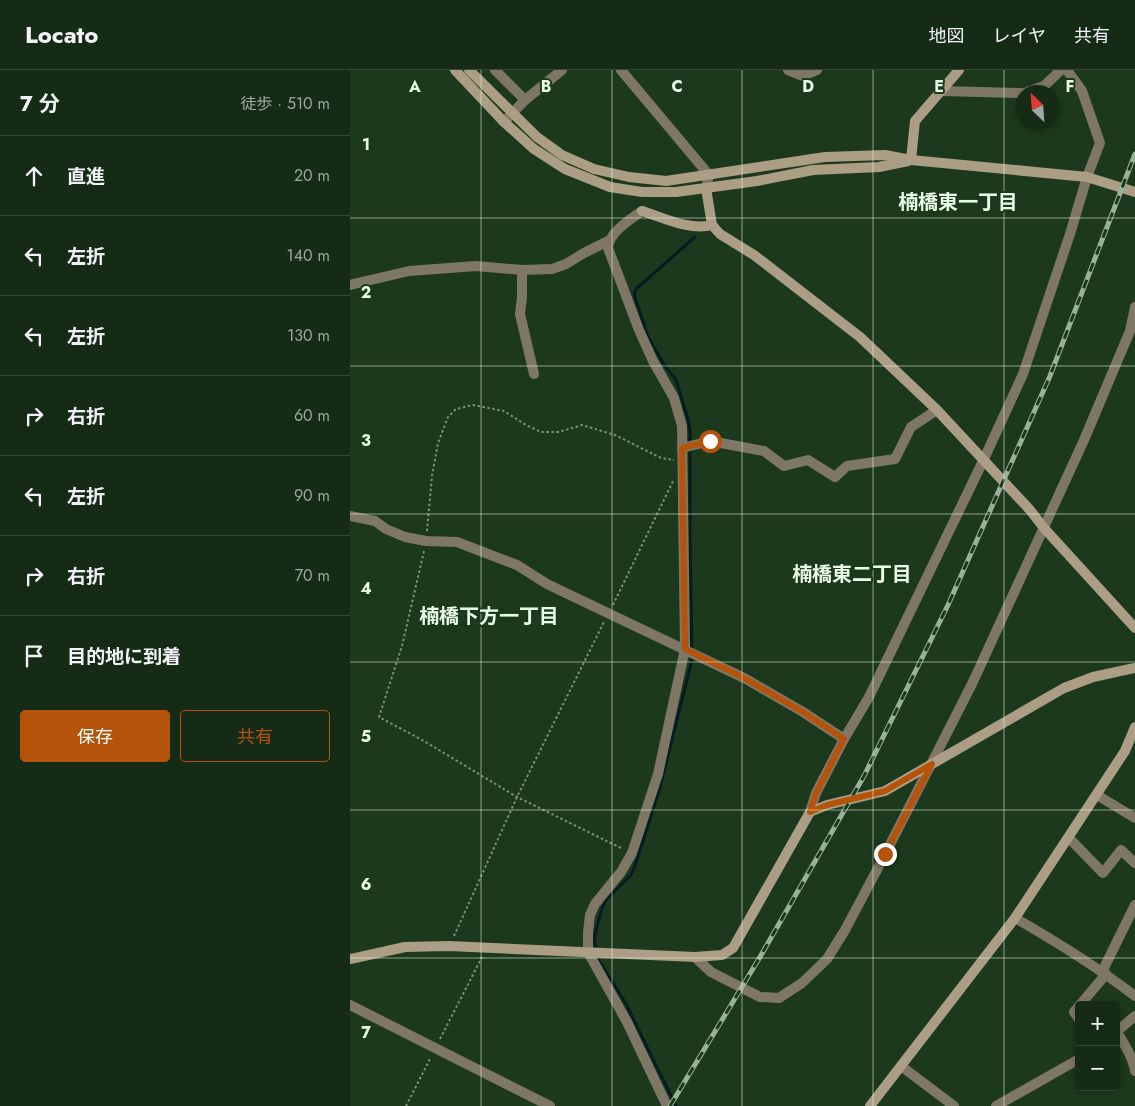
<!DOCTYPE html>
<html lang="ja">
<head>
<meta charset="utf-8">
<style>
	:root { --surface:#162b16; --page:#233723; --text:#f1f3f6; --muted:#9ea7a1; --line:#354735; --accent:#b45309 }
	body { margin:0; font-family:Jost,"Noto Sans JP",sans-serif; background:var(--page); color:var(--text) }
	.controls { position:absolute; right:15px; bottom:15px; display:grid; overflow:hidden; border-radius:5px; box-shadow:0 2px 8px #0003 }
	.controls button { width:45px; height:45px; display:grid; place-items:center; padding:0; border:0; border-bottom:1px solid var(--line); background:var(--surface); color:var(--text); font:25px sans-serif }
	.compass { position:absolute; left:665px; top:15px; width:45px; height:45px; border-radius:50%; background:var(--surface); box-shadow:0 2px 8px #0003; rotate:335deg }
	.stop { position:absolute; width:15px; height:15px; margin:-11px; border:4px solid #b45309; border-radius:50%; background:#fff }
	.stop.end { background:#b45309; border-color:#fff; box-shadow:0 1px 5px #0008 }
	.list { margin:0; padding:0; list-style:none }
	h2 { display:flex; justify-content:space-between; align-items:center; height:65px; margin:0; padding:0 20px; font-size:21px }
	h2 small { font-size:16px; font-weight:400; color:var(--muted) }
	.list li { display:grid; grid-template-columns:32px 1fr auto; gap:15px; align-items:center; box-sizing:border-box; height:80px; padding:0 20px; border-top:1px solid var(--line) }
	.list b { display:block; font-size:19px; white-space:nowrap }
	.list em { font-size:16px; font-style:normal; color:var(--muted) }
	.actions { display:flex; gap:10px; padding:15px 20px }
	.actions a { flex:1; padding:11px 0; border:1px solid var(--accent); border-radius:5px; text-align:center; font-size:18px; color:var(--accent) }
	.actions .main { background:var(--accent); color:#fff }
	.icon { flex:none; width:28px; height:28px; fill:none; stroke:currentColor; stroke-width:2; stroke-linecap:round; stroke-linejoin:round }
	.map { position:relative; flex:none; width:785px; height:1036px; overflow:hidden }
	header { display:flex; align-items:center; gap:30px; box-sizing:border-box; height:70px; padding:0 25px; background:var(--surface); border-bottom:1px solid var(--line) }
	header strong { font-size:24px }
	nav { display:flex; gap:28px; margin-inline-start:auto; font-size:18px }
	main { display:flex }
	aside { flex:1; background:var(--surface) }
	.map>svg:first-child { display:block }
	.lines { fill:none; stroke-linecap:round; stroke-linejoin:round }
	.stream { stroke:#031d20; stroke-width:3 }
	.path { stroke:#799079; stroke-width:2; stroke-dasharray:2.5 2.5; stroke-linecap:butt }
	.street { stroke:#7f7766; stroke-width:10 }
	.secondary { stroke:#ab9e84; stroke-width:10 }
	.rail-casing { stroke:#9bb09a; stroke-width:5 }
	.rail { stroke:#1d391d; stroke-width:3; stroke-dasharray:9; stroke-linecap:butt }
	.route { stroke:#b45309; stroke-width:6 }
	.grid { fill:none; stroke:#e9fae8; stroke-width:1; stroke-opacity:0.55 }
	.labels { text-anchor:middle; dominant-baseline:central; stroke-width:4; stroke-linejoin:round; paint-order:stroke }
	.neighbourhood-label { font-size:20px; font-weight:bold; fill:#e9fae8; stroke:#1d391d }
	.grid-label { font-size:16px; text-anchor:middle; font-weight:bold; fill:#e9fae8; stroke:#1d391d; stroke-width:4; stroke-linejoin:round; paint-order:stroke }
</style>
</head>
<body>
<header>
<strong>Locato</strong>
<nav><a>地図</a><a>レイヤ</a><a>共有</a></nav>
</header>
<main>
<aside>
<h2>7 分<small>徒歩 · 510 m</small></h2>
<ul class="list">
<li><svg class="icon" aria-label="ahead" viewBox="0 0 24 24"><path d="M12 20V5M6 11l6-6 6 6"/></svg><div><b>直進</b></div><em>20 m</em></li>
<li><svg class="icon" aria-label="left" viewBox="0 0 24 24"><path d="M17 20v-9H6M10 6l-5 5 5 5"/></svg><div><b>左折</b></div><em>140 m</em></li>
<li><svg class="icon" aria-label="left" viewBox="0 0 24 24"><path d="M17 20v-9H6M10 6l-5 5 5 5"/></svg><div><b>左折</b></div><em>130 m</em></li>
<li><svg class="icon" aria-label="right" viewBox="0 0 24 24"><path d="M7 20v-9h11M14 6l5 5-5 5"/></svg><div><b>右折</b></div><em>60 m</em></li>
<li><svg class="icon" aria-label="left" viewBox="0 0 24 24"><path d="M17 20v-9H6M10 6l-5 5 5 5"/></svg><div><b>左折</b></div><em>90 m</em></li>
<li><svg class="icon" aria-label="right" viewBox="0 0 24 24"><path d="M7 20v-9h11M14 6l5 5-5 5"/></svg><div><b>右折</b></div><em>70 m</em></li>
<li><svg class="icon" aria-label="arrive" viewBox="0 0 24 24"><path d="M6 21V4h12l-3 4 3 4H6"/></svg><div><b>目的地に到着</b></div></li>
</ul>
<div class="actions"><a class="main">保存</a><a>共有</a></div>
</aside>
<div class="map">
<svg width="785" height="1036" viewBox="0 0 785 1036">
	<rect width="100%" height="100%" fill="#1d391d"/>
	<g class="lines">
		<polyline class="stream" points="326,1036 275,932 249,891 244,869 250,845 255,831 281,805 285,796 310,717 342,590 340,461 340,361 338,349 326,310 315,296 298,267 284,224 286,219 345,167"/>
		<g class="path">
			<polyline points="77,461 82,406 88,373 98,347 106,339 123,335 154,341 176,355 191,362 209,362 232,355 265,365 311,388 324,390"/>
			<polyline points="74,481 52,576 29,647 74,671 167,727 273,779"/>
			<polyline points="263,535 323,411"/>
			<polyline points="104,866 167,727 254,552"/>
			<polyline points="90,969 132,887"/>
			<polyline points="56,1036 81,987"/>
		</g>
		<g class="street">
			<polyline points="145,0 175,30"/>
			<polyline points="271,0 359,105 356,118"/>
			<polyline points="438,0 453,6 467,0"/>
			<polyline points="591,21 672,23"/>
			<polyline points="677,22 694,16 711,0"/>
			<polyline points="154,52 175,30 212,0"/>
			<path d="M292,141C280,150 259,162 258,178L289,260L303,291L324,328L332,356L335,579L308,704L282,783L271,802L245,834L240,845L238,862V882L277,952L317,1036"/>
			<polyline points="172,200 172,227 170,244 184,304"/>
			<polyline points="0,215 59,201 126,196 172,200 202,199 216,194 234,183 258,171"/>
			<polyline points="332,378 360,371 414,381 434,396 458,390 485,407 497,396 545,389 561,357 587,340"/>
			<polyline points="0,446 25,451 36,459 55,467 76,471 107,472 167,495 197,514 396,609 453,642 494,669"/>
			<polyline points="747,725 785,748"/>
			<polyline points="460,742 466,723 494,669 519,627 634,389 673,304 720,164 737,107 750,73 732,21 717,0"/>
			<polyline points="719,768 753,803 771,780 785,793"/>
			<path d="M665,848C707,872 747,897 785,926"/>
			<polyline points="345,887 361,902 410,927 429,928 452,913 477,889 495,860 528,798 622,614 734,370 780,261 785,237"/>
			<polyline points="752,902 785,835"/>
			<polyline points="0,935 200,1036"/>
			<polyline points="730,935 756,904"/>
			<polyline points="729,936 724,942 729,949"/>
			<polyline points="766,962 785,946"/>
			<path d="M767,962C774,974 783,987 785,1001"/>
			<polyline points="551,996 604,1036"/>
			<polyline points="646,1036 729,989"/>
		</g>
		<g class="secondary">
			<polyline points="105,0 154,52 184,79 215,99 260,117 292,122 326,122 407,111 463,100 529,97 558,91"/>
			<polyline points="119,0 187,67 212,85 244,99 279,107 316,111 475,87 535,85 561,90 737,107 785,122"/>
			<polyline points="561,90 565,51 609,0"/>
			<polyline points="356,118 362,155"/>
			<path d="M292,141C314,148 340,161 362,155L370,164L404,185L510,267L587,340L680,440L694,458L785,558"/>
			<polyline points="0,889 55,877 99,876 345,887 372,885 383,878 460,742 477,735 535,721 714,618 743,607 785,598"/>
			<polyline points="520,1036 665,848 775,681 785,657"/>
		</g>
		<defs>
			<polyline id="rail" points="320,1036 410,887 514,706 598,535 700,306 785,84"/>
		</defs>
		<use href="#rail" class="rail-casing"/>
		<use href="#rail" class="rail"/>
	</g>
	<g class="lines">
		<polyline class="route" points="360,371 332,378 335,579 396,609 453,642 494,669 466,723 460,742 477,735 535,721 582,694 535,784"/>
	</g>
	<path class="grid" d="M131,0V1036M262,0V1036M392,0V1036M523,0V1036M654,0V1036M0,148H785M0,296H785M0,444H785M0,592H785M0,740H785M0,888H785"/>
	<g class="labels">
		<g class="neighbourhood-label">
			<text x="608" y="132">楠橋東一丁目</text>
			<text x="502" y="504">楠橋東二丁目</text>
			<text x="139" y="546">楠橋下方一丁目</text>
		</g>
	</g>
	<g class="grid-label">
		<text x="65" y="22">A</text>
		<text x="196" y="22">B</text>
		<text x="327" y="22">C</text>
		<text x="458" y="22">D</text>
		<text x="589" y="22">E</text>
		<text x="720" y="22">F</text>
		<text x="16" y="80">1</text>
		<text x="16" y="228">2</text>
		<text x="16" y="376">3</text>
		<text x="16" y="524">4</text>
		<text x="16" y="672">5</text>
		<text x="16" y="820">6</text>
		<text x="16" y="968">7</text>
	</g>
</svg>
<div class="controls">
<button>+</button>
<button>−</button>
</div>
<svg class="compass" viewBox="-18 -18 36 36"><path d="M0-13l5 13h-10z" fill="#e53935"/><path d="M0 13l5-13h-10z" fill="#9ea7a1"/></svg>
<div class="stop" style="left:360px;top:371px"></div>
<div class="stop end" style="left:535px;top:784px"></div>
</div>
</main>
</body>
</html>
